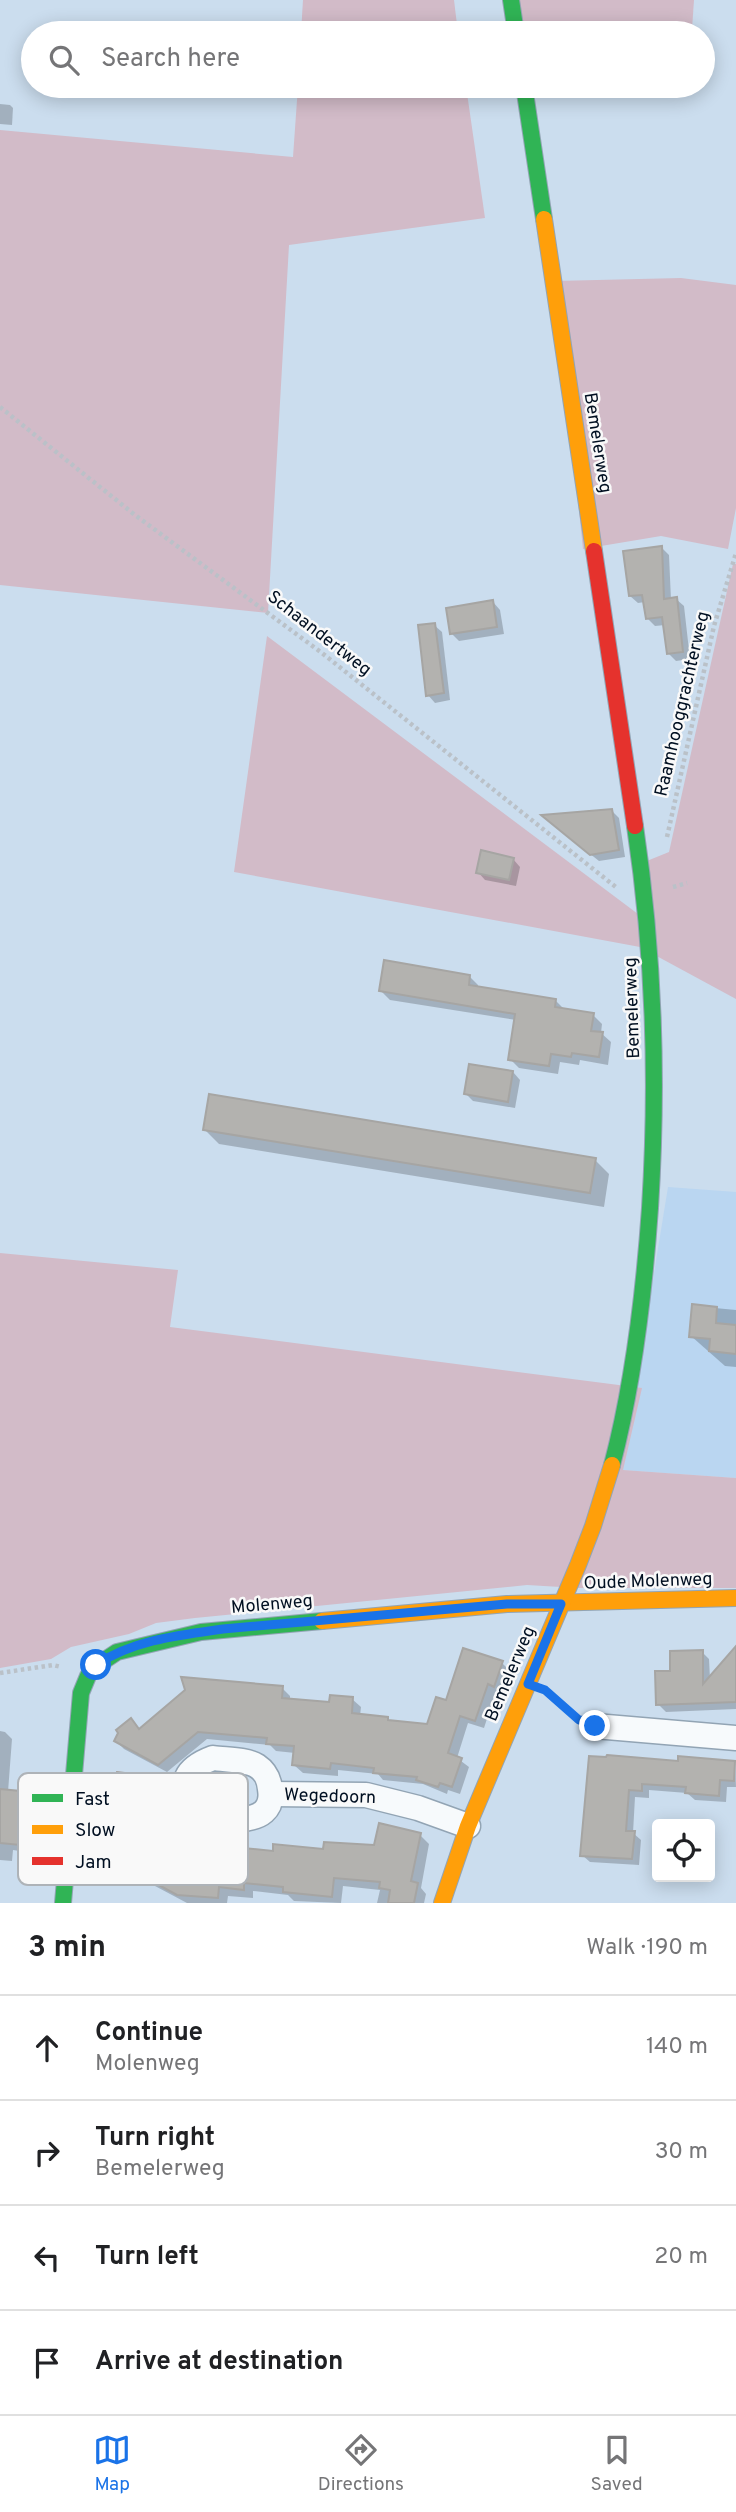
<!DOCTYPE html>
<html lang="en">
<head>
<meta charset="utf-8">
<style>
	:root { --surface:#fff; --page:#f6f6f6; --text:#202124; --muted:#757577; --line:#e0e0e0; --accent:#1a73e8 }
	body { margin:0; font-family:Overpass,sans-serif; background:var(--page); color:var(--text) }
	.controls { position:absolute; right:21px; bottom:21px; display:grid; overflow:hidden; border-radius:7px; box-shadow:0 4px 18px #0003 }
	.controls button { width:63px; height:63px; display:grid; place-items:center; padding:0; border:0; border-bottom:2px solid var(--line); background:var(--surface); color:var(--text); font:35px sans-serif }
	.stop { position:absolute; width:21px; height:21px; margin:-16px; border:5px solid #1a73e8; border-radius:50%; background:#fff }
	.stop.end { background:#1a73e8; border-color:#fff; box-shadow:0 2px 7px #0008 }
	.list { margin:0; padding:0; list-style:none }
	h2 { display:flex; justify-content:space-between; align-items:center; height:91px; margin:0; padding:0 28px; font-size:30px }
	h2 small { font-size:23px; font-weight:400; color:var(--muted) }
	.list li { display:grid; grid-template-columns:46px 1fr auto; gap:21px; align-items:center; box-sizing:border-box; height:105px; padding:0 28px; border-top:2px solid var(--line) }
	.list b { display:block; font-size:26px; white-space:nowrap }
	.list p { margin:0; font-size:23px; white-space:nowrap; color:var(--muted) }
	.list em { font-size:23px; font-style:normal; color:var(--muted) }
	.icon { flex:none; width:38px; height:38px; fill:none; stroke:currentColor; stroke-width:2; stroke-linecap:round; stroke-linejoin:round }
	.map { position:relative; flex:none; width:736px; height:1903px; overflow:hidden }
	.search { position:absolute; background:var(--surface); box-shadow:0 4px 18px #0003; left:21px; right:21px; top:21px; height:77px; display:flex; align-items:center; gap:18px; box-sizing:border-box; padding:0 24px; border-radius:38px; color:var(--muted); font-size:26px }
	.sheet { height:511px; background:var(--surface) }
	nav { display:flex; justify-content:space-around; align-items:center; box-sizing:border-box; height:98px; border-top:2px solid var(--line); background:var(--surface); font-size:19px; color:var(--muted) }
	nav a { display:grid; justify-items:center; gap:4px }
	nav .on { color:var(--accent) }
	.map>svg:first-child { display:block }
	.built { fill:#bad6f1 }
	.green { fill:#d2bbc8 }
	.shadow { fill:#0003 }
	.building { fill:#b3b2af; stroke:#a6a5a3; stroke-width:2 }
	.lines { fill:none; stroke-linecap:round; stroke-linejoin:round }
	.street-casing { stroke:#92a4b4; stroke-width:27 }
	.fast-casing { stroke:#92a4b4; stroke-width:18 }
	.slow-casing { stroke:#92a4b4; stroke-width:18 }
	.jam-casing { stroke:#92a4b4; stroke-width:18 }
	.path { stroke:#bac1c8; stroke-width:4.5; stroke-dasharray:3.5 3.5; stroke-linecap:butt }
	.street { stroke:#f7fafc; stroke-width:24 }
	.fast { stroke:#30b455; stroke-width:16 }
	.slow { stroke:#ff9f0a; stroke-width:16 }
	.jam { stroke:#e5322d; stroke-width:16 }
	.route { stroke:#1a73e8; stroke-width:9 }
	.labels { text-anchor:middle; dominant-baseline:central; stroke-width:5; stroke-linejoin:round; paint-order:stroke }
	.street-label { font-size:18px; fill:#000f21; stroke:#f9f9f9 }
	.key { fill:#f9f9f9; stroke:#aeb3b8; stroke-width:2 }
	.key-label { font-size:19px; fill:#000f21 }
</style>
</head>
<body>
<div class="map">
<svg width="736" height="1903" viewBox="0 0 736 1903">
	<rect width="100%" height="100%" fill="#cbddee"/>
	<polygon class="built" points="668,1187 736,1192 736,1478 622,1470"/>
	<g class="green">
		<polygon points="303,0 454,0 458,33 301,33"/>
		<polygon points="515,0 694,0 692,29 520,33"/>
		<polygon points="298,86 466,86 485,218 289,245 268,613 0,585 0,130 293,157"/>
		<polygon points="681,278 736,285 736,508 728,549 661,536 583,549 555,281"/>
		<polygon points="733,564 736,564 736,999 640,947 234,872 267,636 638,914 632,867 669,852"/>
		<polygon points="0,1253 178,1270 170,1327 642,1388 623,1470 736,1478 736,1588 578,1588 527,1585 195,1618 156,1623 129,1634 71,1647 51,1659 0,1668"/>
	</g>
	<g class="shadow">
		<polygon points="0,104 10,105 13,108 12,125 0,124"/>
		<polygon points="662,548 669,555 671,600 676,599 684,606 690,659 676,661 668,653 665,625 655,626 647,618 645,602 638,603 630,596"/>
		<polygon points="493,602 500,610 504,634 459,641 452,634"/>
		<polygon points="434,625 442,632 450,700 435,703 428,695"/>
		<polygon points="612,811 619,818 625,857 599,861 550,822"/>
		<polygon points="513,859 520,867 516,886 485,880 478,872"/>
		<polygon points="470,977 478,985 478,988 556,1001 564,1009 593,1015 602,1024 601,1033 611,1042 608,1065 580,1060 579,1065 560,1062 558,1074 519,1068 510,1059 516,1020 390,1000 381,991"/>
		<polygon points="513,1072 520,1080 515,1108 473,1101 466,1094"/>
		<polygon points="205,1130 595,1160 609,1174 604,1207 219,1144"/>
		<polygon points="694,1306 736,1310 736,1367 725,1366 691,1336"/>
		<polygon points="736,1650 736,1709 666,1712 658,1704 672,1673 702,1652 709,1659 710,1679"/>
		<polygon points="502,1663 510,1671 502,1694 496,1691 484,1728 468,1723 457,1758 469,1767 460,1794 448,1790 447,1794 423,1784 383,1780 378,1774 338,1770 338,1776 303,1773 294,1765 295,1753 276,1751 270,1745 207,1739 167,1772 124,1749 116,1741 140,1731 282,1688 290,1696 290,1700 331,1704 352,1699 361,1707 360,1716 428,1726 447,1703"/>
		<polygon points="0,1731 5,1732 12,1739 8,1792 30,1793 37,1801 35,1828 28,1827 26,1852 13,1850 12,1861 0,1860"/>
		<polygon points="590,1757 679,1762 735,1762 736,1787 727,1787 726,1802 695,1800 687,1793 649,1790 649,1798 635,1797 633,1833 641,1840 639,1865 590,1862 582,1855"/>
		<polygon points="156,1778 165,1788 162,1827 187,1857 235,1860 274,1852 375,1847 420,1835 429,1844 421,1888 426,1894 424,1903 377,1903 380,1890 343,1886 341,1903 294,1901 288,1895 253,1891 253,1898 228,1896 227,1903 187,1903 155,1886 146,1877 151,1873 129,1846 122,1848 112,1839 114,1818"/>
	</g>
	<g class="building">
		<polygon points="662,546 664,599 677,597 683,652 667,654 662,617 646,619 642,595 629,596 623,551"/>
		<polygon points="493,600 497,627 450,634 446,608"/>
		<polygon points="435,623 444,693 426,696 418,625"/>
		<polygon points="612,809 619,850 590,855 541,815"/>
		<polygon points="481,850 514,858 509,880 476,873"/>
		<polygon points="384,960 470,975 469,985 556,999 555,1007 594,1013 591,1031 603,1032 599,1057 572,1053 571,1057 551,1054 549,1066 508,1060 515,1014 379,991"/>
		<polygon points="469,1064 513,1071 508,1102 464,1094"/>
		<polygon points="209,1094 596,1158 590,1193 203,1130"/>
		<polygon points="692,1304 717,1307 716,1323 736,1325 736,1354 709,1351 710,1339 689,1337"/>
		<polygon points="736,1646 736,1702 656,1705 655,1671 670,1671 670,1651 703,1650 703,1684"/>
		<polygon points="463,1648 503,1661 494,1687 488,1684 475,1721 460,1716 448,1753 462,1758 452,1787 440,1783 438,1787 416,1780 417,1777 373,1773 374,1768 331,1763 330,1769 292,1765 294,1746 266,1744 267,1738 198,1732 158,1765 114,1741 118,1733 116,1730 131,1718 139,1729 185,1690 181,1677 283,1686 282,1698 329,1702 330,1695 353,1697 352,1713 388,1717 388,1720 427,1724 436,1697 446,1700"/>
		<polygon points="607,1755 678,1761 678,1756 735,1761 734,1781 720,1780 719,1796 685,1793 686,1787 642,1784 642,1791 629,1790 626,1831 635,1831 632,1859 580,1856 589,1756 606,1757"/>
		<polygon points="117,1772 157,1777 153,1816 186,1856 233,1859 234,1847 273,1851 273,1844 323,1849 324,1842 374,1845 379,1823 421,1833 411,1881 418,1883 414,1903 388,1903 390,1890 379,1888 380,1882 334,1878 332,1897 283,1892 283,1887 244,1883 244,1890 219,1887 218,1898 177,1895 144,1877 149,1873 119,1837 111,1840 105,1819 113,1817"/>
		<polygon points="0,1789 31,1792 28,1821 22,1821 20,1845 0,1843"/>
	</g>
	<g class="lines">
		<defs>
			<g id="street">
				<polyline points="595,1726 736,1738"/>
				<path d="M213,1758C226,1760 246,1759 257,1766C266,1772 269,1779 270,1789C277,1832 213,1819 191,1810C178,1782 186,1768 213,1758Z"/>
				<polyline points="271,1794 366,1795 418,1808 468,1826"/>
			</g>
			<g id="fast">
				<polyline points="511,0 516,33"/>
				<polyline points="524,86 544,219"/>
				<path d="M612,1465C634,1381 644,1295 650,1208C658,1081 654,953 635,826"/>
				<polyline points="63,1903 81,1693 88,1676 96,1666 117,1652 201,1632 322,1621"/>
			</g>
			<g id="slow">
				<polyline points="544,219 594,551"/>
				<polyline points="322,1621 507,1604 736,1598"/>
				<polyline points="442,1903 468,1826 578,1565 593,1526 612,1465"/>
			</g>
			<polyline id="jam" points="594,551 635,826"/>
		</defs>
		<use href="#street" class="street-casing"/>
		<use href="#fast" class="fast-casing"/>
		<use href="#slow" class="slow-casing"/>
		<use href="#jam" class="jam-casing"/>
		<g class="path">
			<polyline points="0,407 135,515 322,653 617,888"/>
			<polyline points="667,837 714,626 736,553"/>
			<polyline points="673,887 687,883"/>
			<polyline points="0,1673 53,1665 61,1667"/>
			<polyline points="551,1695 576,1717"/>
		</g>
		<use href="#street" class="street"/>
		<use href="#fast" class="fast"/>
		<use href="#slow" class="slow"/>
		<use href="#jam" class="jam"/>
	</g>
	<g class="lines">
		<path class="route" d="M96,1665C133,1640 180,1635 223,1629L507,1604H561L528,1684L545,1690L579,1720L590,1721L595,1726"/>
	</g>
	<g class="labels">
		<g class="street-label">
			<text transform="translate(597 443) rotate(81)">Bemelerweg</text>
			<text transform="translate(319 634) rotate(38)">Schaandertweg</text>
			<text transform="translate(683 704) rotate(-77)">Raamhooggrachterweg</text>
			<text transform="translate(633 1008) rotate(-92)">Bemelerweg</text>
			<text transform="translate(648 1582) rotate(-2)">Oude Molenweg</text>
			<text transform="translate(272 1605) rotate(-5)">Molenweg</text>
			<text transform="translate(511 1674) rotate(-67)">Bemelerweg</text>
			<text transform="translate(330 1797) rotate(2)">Wegedoorn</text>
		</g>
	</g>
	<rect x="18" y="1773" width="230" height="112" rx="10" class="key"/>
	<rect x="32" y="1794" width="31" height="8" fill="#30b455"/>
	<rect x="32" y="1825" width="31" height="9" fill="#ff9f0a"/>
	<rect x="32" y="1857" width="31" height="8" fill="#e5322d"/>
	<g class="key-label">
		<text x="75" y="1805">Fast</text>
		<text x="75" y="1836">Slow</text>
		<text x="75" y="1868">Jam</text>
	</g>
</svg>
<div class="controls">
<button><svg class="icon" aria-label="locate" viewBox="0 0 24 24"><circle cx="12" cy="12" r="6"/><path d="M12 2v4M12 18v4M2 12h4M18 12h4"/></svg></button>
</div>
<div class="stop" style="left:96px;top:1665px"></div>
<div class="stop end" style="left:595px;top:1726px"></div>
<div class="search"><svg class="icon" aria-label="search" viewBox="0 0 24 24"><circle cx="10" cy="10" r="6"/><path d="M15 15l6 6"/></svg>Search here</div>
</div>
<section class="sheet">
<h2>3 min<small>Walk · 190 m</small></h2>
<ul class="list">
<li><svg class="icon" aria-label="ahead" viewBox="0 0 24 24"><path d="M12 20V5M6 11l6-6 6 6"/></svg><div><b>Continue</b><p>Molenweg</p></div><em>140 m</em></li>
<li><svg class="icon" aria-label="right" viewBox="0 0 24 24"><path d="M7 20v-9h11M14 6l5 5-5 5"/></svg><div><b>Turn right</b><p>Bemelerweg</p></div><em>30 m</em></li>
<li><svg class="icon" aria-label="left" viewBox="0 0 24 24"><path d="M17 20v-9H6M10 6l-5 5 5 5"/></svg><div><b>Turn left</b></div><em>20 m</em></li>
<li><svg class="icon" aria-label="arrive" viewBox="0 0 24 24"><path d="M6 21V4h12l-3 4 3 4H6"/></svg><div><b>Arrive at destination</b></div></li>
</ul>
</section>
<nav>
<a class="on"><svg class="icon" aria-label="map" viewBox="0 0 24 24"><path d="M3 6l6-2 6 2 6-2v14l-6 2-6-2-6 2zM9 4v14M15 6v14"/></svg>Map</a>
<a><svg class="icon" aria-label="directions" viewBox="0 0 24 24"><path d="M12 3l9 9-9 9-9-9zM9 14v-3h6M13 9l2 2-2 2"/></svg>Directions</a>
<a><svg class="icon" aria-label="saved" viewBox="0 0 24 24"><path d="M7 4h10v16l-5-4-5 4z"/></svg>Saved</a>
</nav>
</body>
</html>
